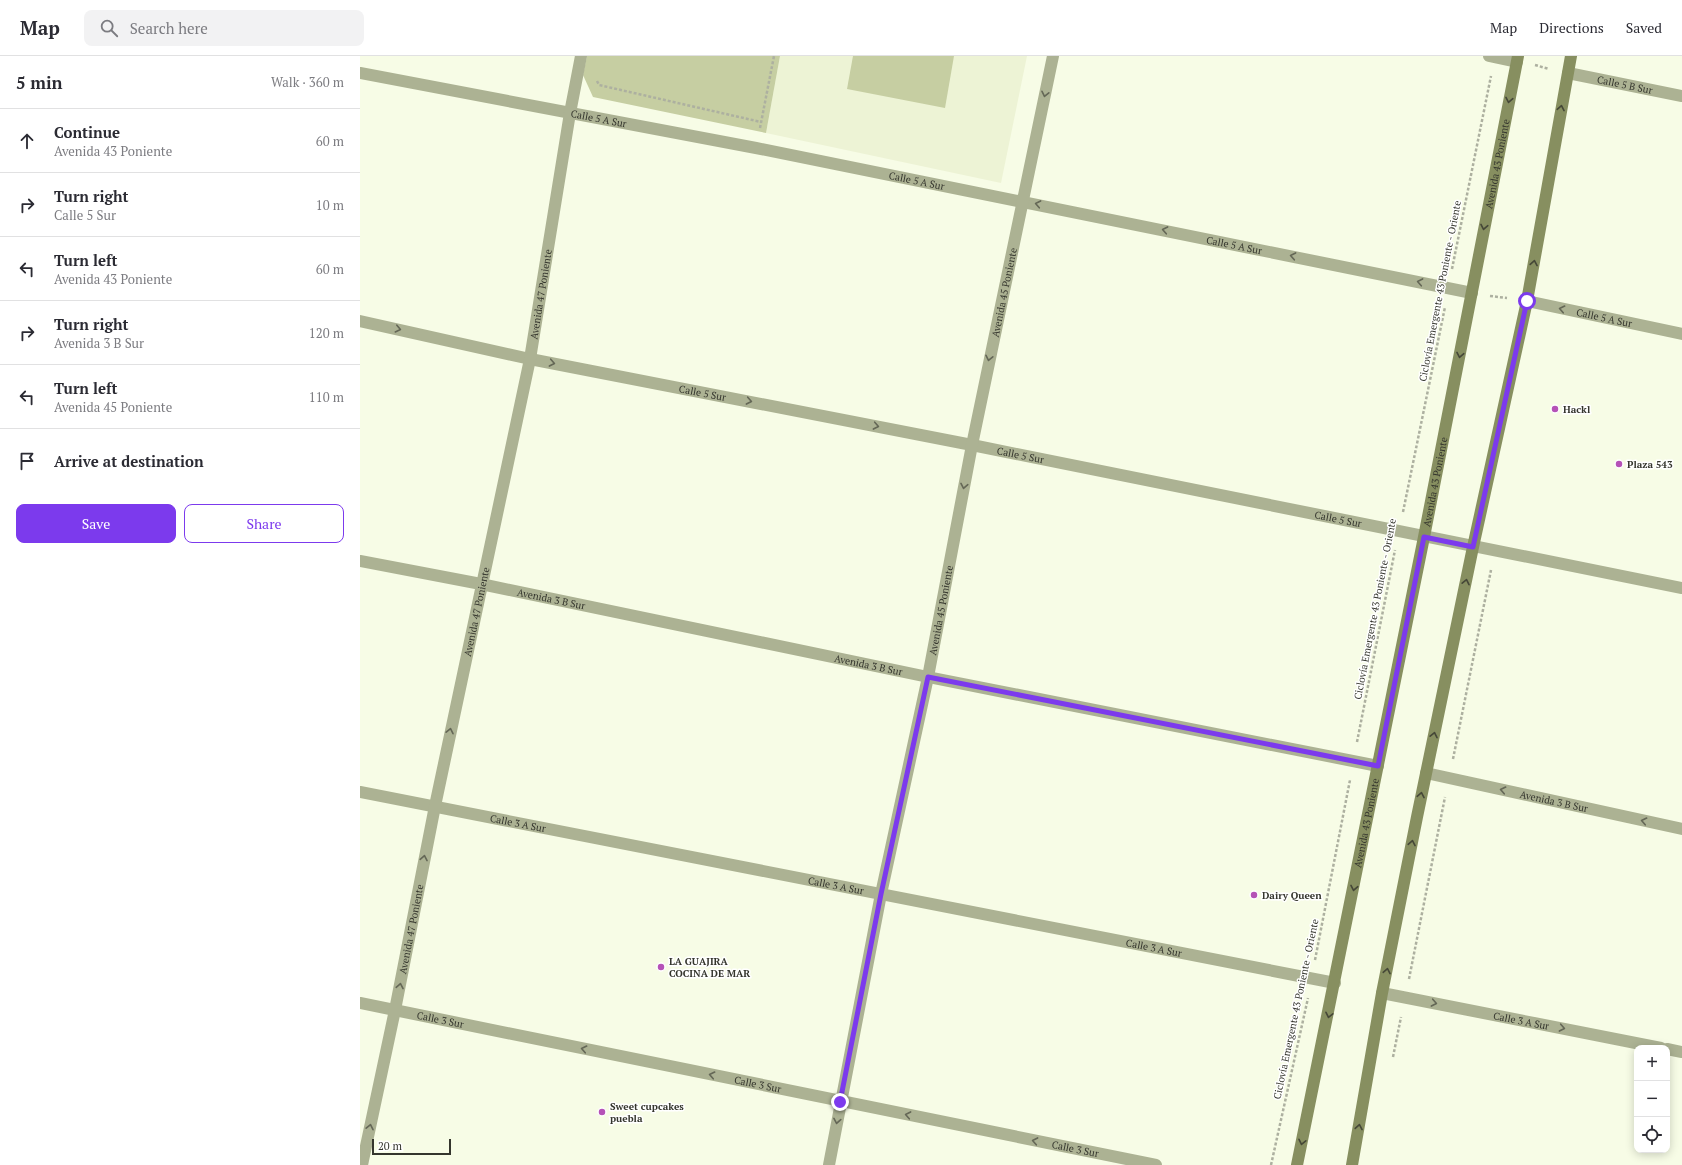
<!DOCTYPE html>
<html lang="en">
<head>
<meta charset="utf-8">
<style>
	:root { --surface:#fff; --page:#f2f2f3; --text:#2b2b33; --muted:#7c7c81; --line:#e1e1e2; --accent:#7c3aed }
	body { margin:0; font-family:"PT Serif",serif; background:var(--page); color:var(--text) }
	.controls { position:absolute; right:12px; bottom:12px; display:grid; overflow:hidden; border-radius:8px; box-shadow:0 2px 10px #0003 }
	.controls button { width:36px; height:36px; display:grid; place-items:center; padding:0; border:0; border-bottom:1px solid var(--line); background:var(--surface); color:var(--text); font:20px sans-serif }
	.scale { position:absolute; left:12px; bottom:10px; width:79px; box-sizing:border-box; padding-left:4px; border:2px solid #34352d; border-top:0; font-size:11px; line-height:14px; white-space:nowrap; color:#34352d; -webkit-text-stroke:3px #fff; paint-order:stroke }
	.stop { position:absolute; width:12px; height:12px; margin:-9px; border:3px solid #7c3aed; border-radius:50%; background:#fff }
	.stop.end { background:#7c3aed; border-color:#fff; box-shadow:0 1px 4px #0008 }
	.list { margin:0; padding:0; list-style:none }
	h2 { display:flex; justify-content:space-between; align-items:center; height:52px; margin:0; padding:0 16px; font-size:17px }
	h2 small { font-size:13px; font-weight:400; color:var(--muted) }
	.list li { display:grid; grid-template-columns:26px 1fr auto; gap:12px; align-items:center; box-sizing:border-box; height:64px; padding:0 16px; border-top:1px solid var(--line) }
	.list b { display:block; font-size:15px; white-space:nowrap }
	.list p { margin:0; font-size:13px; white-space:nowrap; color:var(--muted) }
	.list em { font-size:13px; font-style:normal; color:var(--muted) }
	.actions { display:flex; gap:8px; padding:12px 16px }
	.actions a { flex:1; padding:9px 0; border:1px solid var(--accent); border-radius:8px; text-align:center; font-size:14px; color:var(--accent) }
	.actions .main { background:var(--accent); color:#fff }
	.icon { flex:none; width:22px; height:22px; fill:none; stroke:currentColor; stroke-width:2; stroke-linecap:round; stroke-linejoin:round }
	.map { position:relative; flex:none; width:1322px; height:1109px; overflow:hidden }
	header { display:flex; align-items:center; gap:24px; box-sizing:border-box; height:56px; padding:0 20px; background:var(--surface); border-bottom:1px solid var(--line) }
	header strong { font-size:19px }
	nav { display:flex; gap:22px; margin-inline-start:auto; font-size:14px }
	.search { width:280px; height:36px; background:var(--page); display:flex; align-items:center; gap:10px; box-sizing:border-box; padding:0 14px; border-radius:8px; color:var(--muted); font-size:15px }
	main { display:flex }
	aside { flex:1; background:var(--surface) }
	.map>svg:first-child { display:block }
	.built { fill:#edf3d5 }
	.green { fill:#c6cea2 }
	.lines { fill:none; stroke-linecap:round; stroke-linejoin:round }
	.path { stroke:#adb0a0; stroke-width:2.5; stroke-dasharray:3 2; stroke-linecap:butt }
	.street { stroke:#acb293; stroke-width:12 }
	.secondary { stroke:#878f60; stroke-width:12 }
	.oneway { stroke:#646756 }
	.oneway2 { stroke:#454737 }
	.route { stroke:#7c3aed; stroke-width:5 }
	.poi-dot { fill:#b551b7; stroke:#fff; stroke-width:1.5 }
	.labels { text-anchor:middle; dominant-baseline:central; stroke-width:3; stroke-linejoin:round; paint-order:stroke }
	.street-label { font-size:10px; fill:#34352d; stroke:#fff }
	.poi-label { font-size:10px; font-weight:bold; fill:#34352d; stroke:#fff; text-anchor:start }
</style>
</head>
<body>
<header>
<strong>Map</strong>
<div class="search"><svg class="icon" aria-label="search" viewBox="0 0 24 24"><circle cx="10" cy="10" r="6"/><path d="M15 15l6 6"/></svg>Search here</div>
<nav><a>Map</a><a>Directions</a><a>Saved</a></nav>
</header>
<main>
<aside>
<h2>5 min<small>Walk · 360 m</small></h2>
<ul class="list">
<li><svg class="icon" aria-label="ahead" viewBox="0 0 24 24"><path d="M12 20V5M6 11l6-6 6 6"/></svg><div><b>Continue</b><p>Avenida 43 Poniente</p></div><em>60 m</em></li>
<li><svg class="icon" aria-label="right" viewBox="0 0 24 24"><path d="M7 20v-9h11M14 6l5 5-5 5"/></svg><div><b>Turn right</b><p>Calle 5 Sur</p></div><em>10 m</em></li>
<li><svg class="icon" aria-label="left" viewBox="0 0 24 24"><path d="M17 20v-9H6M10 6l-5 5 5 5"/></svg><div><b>Turn left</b><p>Avenida 43 Poniente</p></div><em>60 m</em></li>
<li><svg class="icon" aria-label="right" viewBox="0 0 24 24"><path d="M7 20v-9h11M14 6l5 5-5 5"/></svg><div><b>Turn right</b><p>Avenida 3 B Sur</p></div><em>120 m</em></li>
<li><svg class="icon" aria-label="left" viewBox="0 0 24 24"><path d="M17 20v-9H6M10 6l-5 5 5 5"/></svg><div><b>Turn left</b><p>Avenida 45 Poniente</p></div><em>110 m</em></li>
<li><svg class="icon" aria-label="arrive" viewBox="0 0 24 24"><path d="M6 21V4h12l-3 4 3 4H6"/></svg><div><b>Arrive at destination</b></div></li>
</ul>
<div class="actions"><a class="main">Save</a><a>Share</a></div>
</aside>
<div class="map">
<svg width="1322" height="1109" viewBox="0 0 1322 1109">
	<rect width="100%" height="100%" fill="#f7fce6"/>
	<polygon class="built" points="420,0 667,0 641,127 406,77"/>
	<g class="green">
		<polygon points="227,0 420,0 406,77 233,41 223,19"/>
		<polygon points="493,0 594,0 585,52 487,33"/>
	</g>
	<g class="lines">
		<g class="path">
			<polyline points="1175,9 1189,13"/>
			<polyline points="237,25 239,29 401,66"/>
			<polyline points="400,72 414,0"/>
			<polyline points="1092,213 1131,20"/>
			<polyline points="1130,240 1147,242"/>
			<polyline points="1043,456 1085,251"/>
			<polyline points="997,686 1035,494"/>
			<polyline points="1093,703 1131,514"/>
			<polyline points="955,904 990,724"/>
			<polyline points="1049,923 1085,741"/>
			<polyline points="1033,1001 1041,961"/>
			<polyline points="911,1109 948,942"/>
		</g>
		<g class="street">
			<polyline points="1129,0 1157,6"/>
			<path id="s1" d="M0,17L396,92L1112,237"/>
			<path id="s2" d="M1208,17L1322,40"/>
			<path id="s3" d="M1167,245L1322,278"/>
			<path id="s4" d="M0,265L170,303L612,389L1322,532"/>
			<path id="s5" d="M0,505L121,528L568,621L1018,710"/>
			<path id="s6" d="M1066,717L1322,773"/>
			<path id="s7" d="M0,736L975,927"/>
			<path id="s8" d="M1022,937L1301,992"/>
			<path id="s9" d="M0,947L796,1109"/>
			<polyline points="1307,993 1322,996"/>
			<path id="s10" d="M2,1109L35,954L75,750L170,303L210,57L221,0"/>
			<path id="s11" d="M469,1109L521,838L568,621L612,389L693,0"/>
		</g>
		<g class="secondary">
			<path id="s12" d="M937,1109L1064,481L1158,0"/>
			<polyline points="992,1109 1022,937 1057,761 1113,491 1167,245 1211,0"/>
		</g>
	</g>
	<defs><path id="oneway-chevron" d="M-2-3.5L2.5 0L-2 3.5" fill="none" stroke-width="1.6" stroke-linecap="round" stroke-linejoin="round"/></defs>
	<g class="oneway">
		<use href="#oneway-chevron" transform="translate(685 38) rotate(102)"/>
		<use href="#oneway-chevron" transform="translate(678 148) rotate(-169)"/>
		<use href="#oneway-chevron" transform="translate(805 174) rotate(-169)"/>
		<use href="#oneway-chevron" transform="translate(933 200) rotate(-169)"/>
		<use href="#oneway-chevron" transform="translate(1060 226) rotate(-169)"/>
		<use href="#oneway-chevron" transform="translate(1202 253) rotate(-168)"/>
		<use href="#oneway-chevron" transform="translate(38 273) rotate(13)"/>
		<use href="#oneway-chevron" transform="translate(629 302) rotate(102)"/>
		<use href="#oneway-chevron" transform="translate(192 307) rotate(11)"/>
		<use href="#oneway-chevron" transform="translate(389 345) rotate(11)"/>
		<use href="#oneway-chevron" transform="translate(516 370) rotate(11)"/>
		<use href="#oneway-chevron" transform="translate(604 430) rotate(101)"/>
		<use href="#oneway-chevron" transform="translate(90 675) rotate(-78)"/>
		<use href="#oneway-chevron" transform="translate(1143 734) rotate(-168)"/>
		<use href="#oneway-chevron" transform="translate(1284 765) rotate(-168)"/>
		<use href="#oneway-chevron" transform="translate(64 802) rotate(-79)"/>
		<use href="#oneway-chevron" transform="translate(40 930) rotate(-79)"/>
		<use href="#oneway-chevron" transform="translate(1074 947) rotate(11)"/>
		<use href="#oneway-chevron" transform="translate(1202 972) rotate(11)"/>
		<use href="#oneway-chevron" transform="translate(224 993) rotate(-168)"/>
		<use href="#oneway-chevron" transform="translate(352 1019) rotate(-168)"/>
		<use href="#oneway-chevron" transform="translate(548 1059) rotate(-169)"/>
		<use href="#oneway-chevron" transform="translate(477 1065) rotate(100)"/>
		<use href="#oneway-chevron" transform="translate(10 1071) rotate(-78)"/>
		<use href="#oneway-chevron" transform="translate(675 1085) rotate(-169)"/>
	</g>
	<g class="oneway2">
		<use href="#oneway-chevron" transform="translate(1149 44) rotate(101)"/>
		<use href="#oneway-chevron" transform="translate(1201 52) rotate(-79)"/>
		<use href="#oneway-chevron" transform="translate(1124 171) rotate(101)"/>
		<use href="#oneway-chevron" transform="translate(1174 207) rotate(-80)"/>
		<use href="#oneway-chevron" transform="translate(1100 299) rotate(101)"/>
		<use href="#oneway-chevron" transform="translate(1106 526) rotate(-78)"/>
		<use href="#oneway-chevron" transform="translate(1074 679) rotate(-78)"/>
		<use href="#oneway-chevron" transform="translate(1061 739) rotate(-79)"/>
		<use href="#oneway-chevron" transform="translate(1052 787) rotate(-79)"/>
		<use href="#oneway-chevron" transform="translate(994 832) rotate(101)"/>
		<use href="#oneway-chevron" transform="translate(1027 915) rotate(-79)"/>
		<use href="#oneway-chevron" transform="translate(969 959) rotate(102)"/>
		<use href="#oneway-chevron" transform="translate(999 1071) rotate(-80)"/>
		<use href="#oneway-chevron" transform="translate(942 1086) rotate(102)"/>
	</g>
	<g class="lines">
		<polyline class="route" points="480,1046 521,838 568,621 1018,710 1064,481 1113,491 1167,245"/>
	</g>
	<g class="poi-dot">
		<circle cx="1195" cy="353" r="4"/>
		<circle cx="1259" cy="408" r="4"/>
		<circle cx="894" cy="839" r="4"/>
		<circle cx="301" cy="911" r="4"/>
		<circle cx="242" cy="1056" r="4"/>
	</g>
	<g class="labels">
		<g class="street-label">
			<text stroke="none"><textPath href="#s2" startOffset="58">Calle 5 B Sur</textPath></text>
			<text stroke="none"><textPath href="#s1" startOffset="243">Calle 5 A Sur</textPath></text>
			<text stroke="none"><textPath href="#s12" startOffset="1021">Avenida 43 Poniente</textPath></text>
			<text stroke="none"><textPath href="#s1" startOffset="567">Calle 5 A Sur</textPath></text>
			<text stroke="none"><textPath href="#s1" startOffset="891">Calle 5 A Sur</textPath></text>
			<text transform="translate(1080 235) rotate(-79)">Ciclovía Emergente 43 Poniente - Oriente</text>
			<text stroke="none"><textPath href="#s11" startOffset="890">Avenida 45 Poniente</textPath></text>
			<text stroke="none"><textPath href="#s10" startOffset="889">Avenida 47 Poniente</textPath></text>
			<text stroke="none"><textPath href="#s3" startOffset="79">Calle 5 A Sur</textPath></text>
			<text stroke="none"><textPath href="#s4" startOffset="350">Calle 5 Sur</textPath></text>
			<text stroke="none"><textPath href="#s4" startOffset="674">Calle 5 Sur</textPath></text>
			<text stroke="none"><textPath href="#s12" startOffset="697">Avenida 43 Poniente</textPath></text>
			<text stroke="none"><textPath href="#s4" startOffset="998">Calle 5 Sur</textPath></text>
			<text stroke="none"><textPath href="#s5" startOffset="195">Avenida 3 B Sur</textPath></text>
			<text transform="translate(1015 553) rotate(-79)">Ciclovía Emergente 43 Poniente - Oriente</text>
			<text stroke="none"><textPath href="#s10" startOffset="565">Avenida 47 Poniente</textPath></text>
			<text stroke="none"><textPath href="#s11" startOffset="566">Avenida 45 Poniente</textPath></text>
			<text stroke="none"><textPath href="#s5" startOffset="519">Avenida 3 B Sur</textPath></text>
			<text stroke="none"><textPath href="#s6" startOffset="131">Avenida 3 B Sur</textPath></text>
			<text stroke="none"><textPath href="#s7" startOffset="161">Calle 3 A Sur</textPath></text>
			<text stroke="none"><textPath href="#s12" startOffset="349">Avenida 43 Poniente</textPath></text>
			<text stroke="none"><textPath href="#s7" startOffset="485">Calle 3 A Sur</textPath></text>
			<text stroke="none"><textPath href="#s10" startOffset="241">Avenida 47 Poniente</textPath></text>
			<text stroke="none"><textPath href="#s7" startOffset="809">Calle 3 A Sur</textPath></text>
			<text transform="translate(936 953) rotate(-78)">Ciclovía Emergente 43 Poniente - Oriente</text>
			<text stroke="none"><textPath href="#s9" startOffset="82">Calle 3 Sur</textPath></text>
			<text stroke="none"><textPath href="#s8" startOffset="142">Calle 3 A Sur</textPath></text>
			<text stroke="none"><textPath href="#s9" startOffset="406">Calle 3 Sur</textPath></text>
			<text stroke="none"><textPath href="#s9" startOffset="730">Calle 3 Sur</textPath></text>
		</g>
		<g class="poi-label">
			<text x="1203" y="353">Hackl</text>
			<text x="1267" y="408">Plaza 543</text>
			<text x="902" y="839">Dairy Queen</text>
			<text x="309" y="905">LA GUAJIRA<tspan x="309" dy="12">COCINA DE MAR</tspan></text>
			<text x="250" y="1050">Sweet cupcakes<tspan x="250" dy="12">puebla</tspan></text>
		</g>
	</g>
</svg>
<div class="controls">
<button>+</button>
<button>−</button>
<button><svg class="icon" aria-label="locate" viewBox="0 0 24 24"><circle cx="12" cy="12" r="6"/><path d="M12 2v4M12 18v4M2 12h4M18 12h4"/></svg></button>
</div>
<div class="scale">20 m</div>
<div class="stop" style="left:1167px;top:245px"></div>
<div class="stop end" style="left:480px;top:1046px"></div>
</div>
</main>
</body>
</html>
